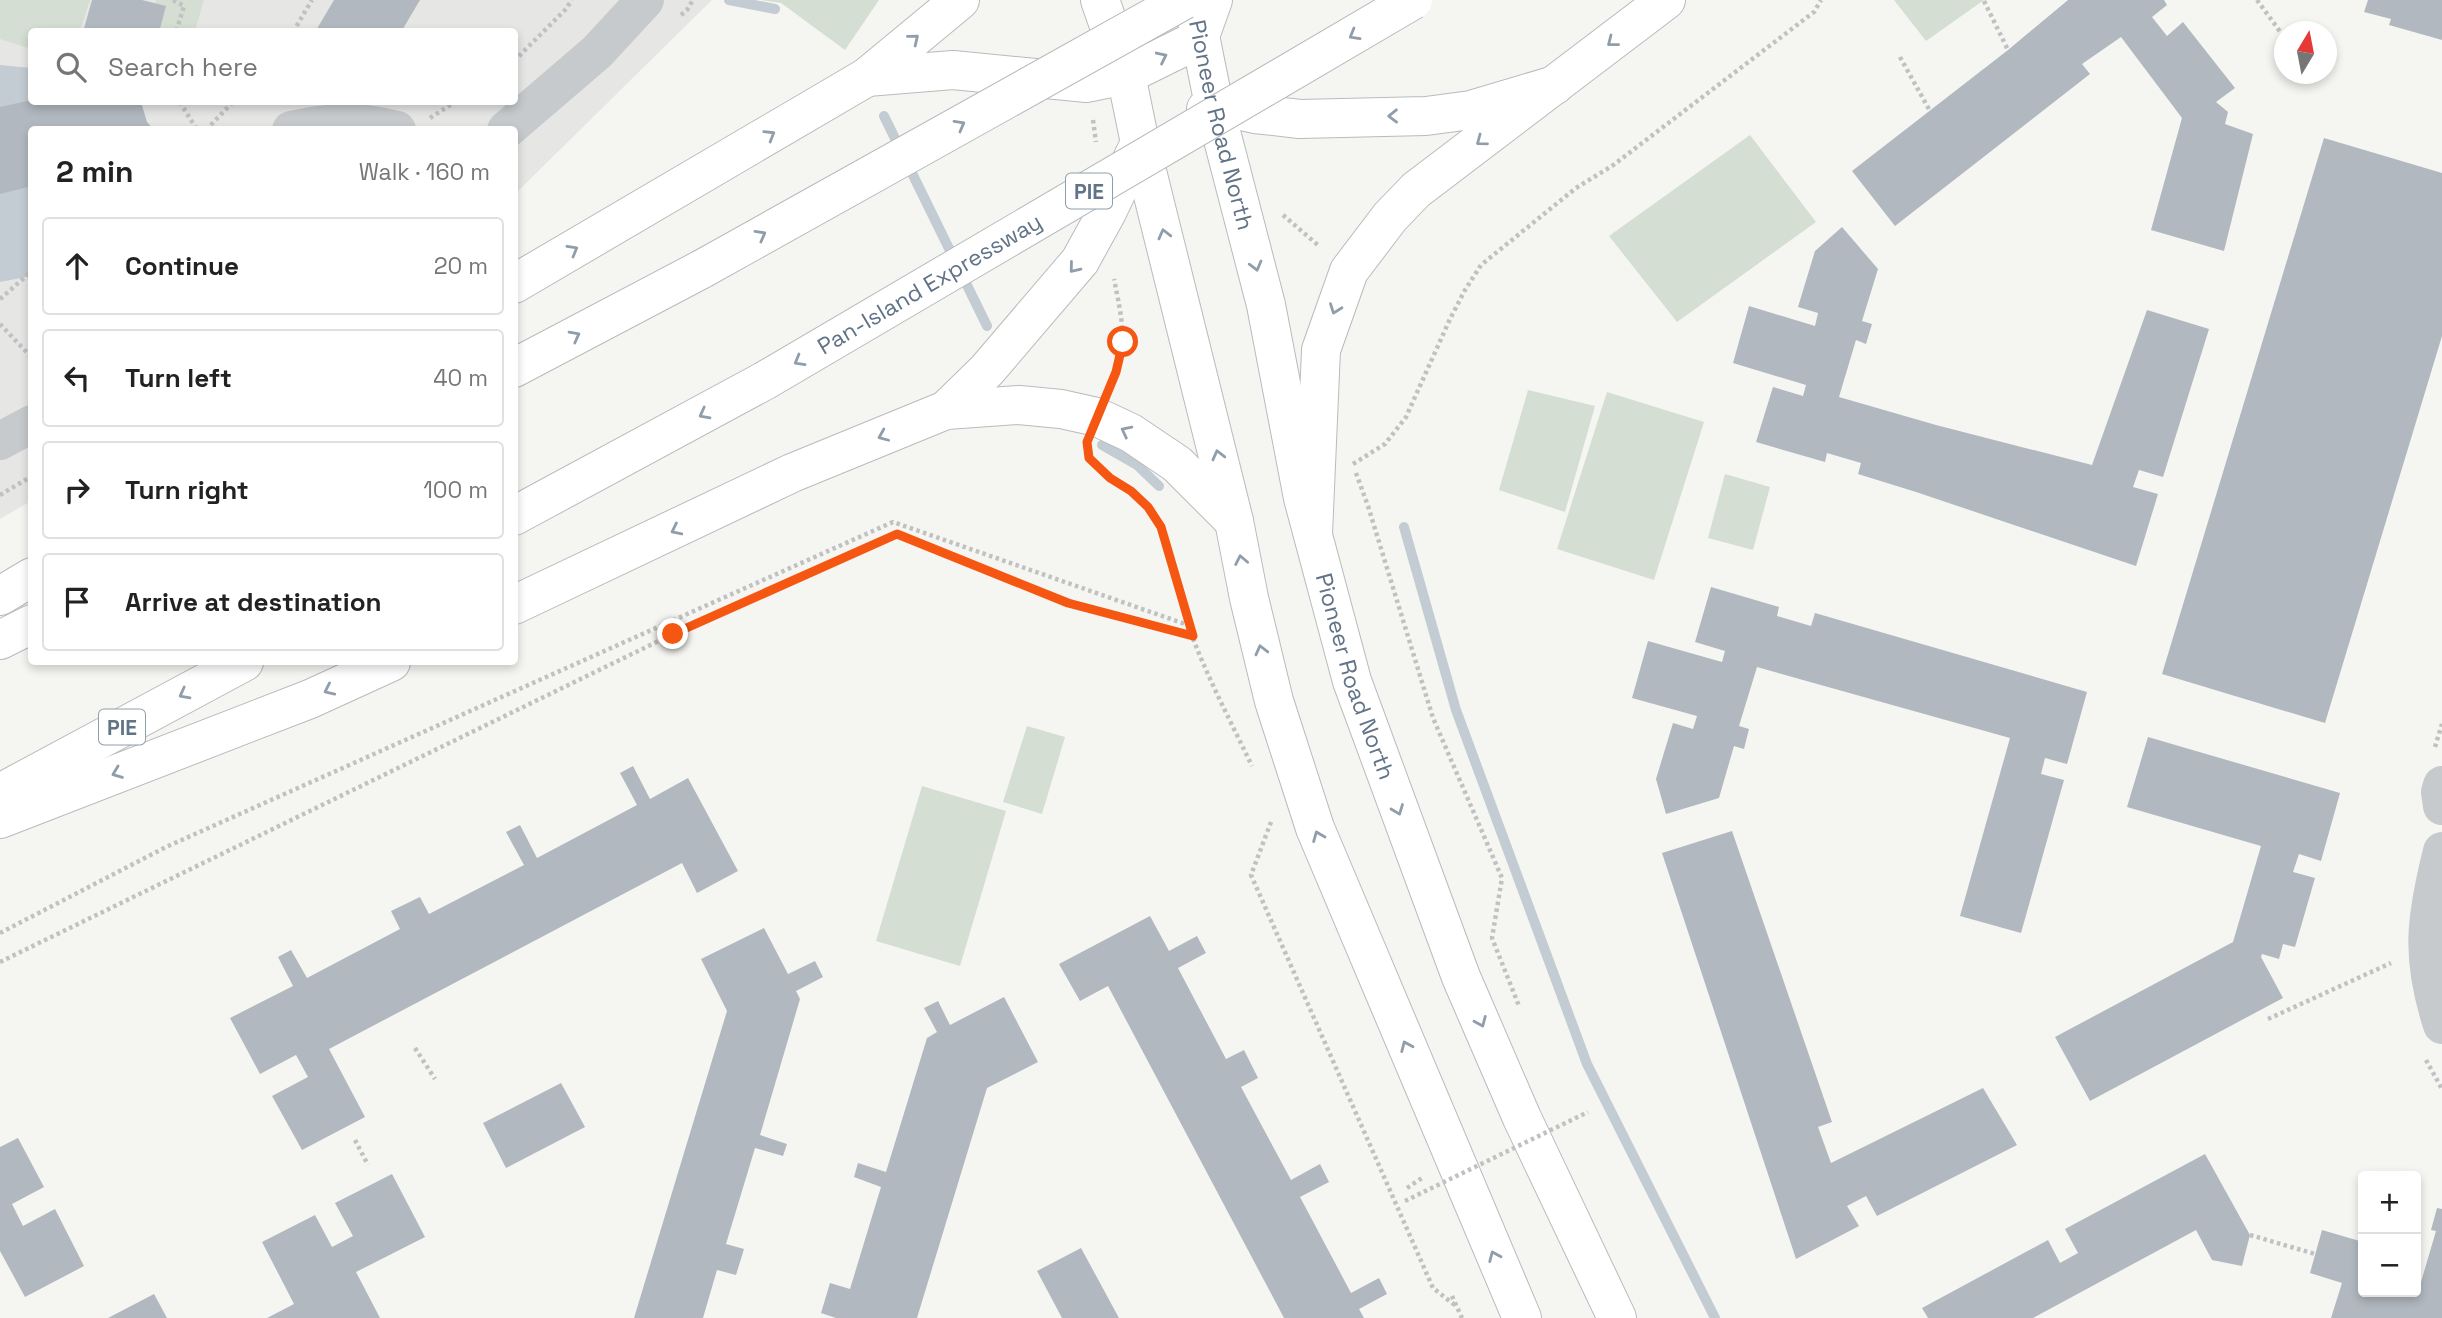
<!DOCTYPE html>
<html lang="en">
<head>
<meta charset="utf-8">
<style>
	:root { --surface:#fff; --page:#f2f2f2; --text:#222; --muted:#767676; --line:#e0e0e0 }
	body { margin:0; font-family:"Space Grotesk",sans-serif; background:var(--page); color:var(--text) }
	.controls { position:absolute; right:21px; bottom:21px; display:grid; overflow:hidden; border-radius:7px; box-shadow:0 4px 10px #0003 }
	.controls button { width:63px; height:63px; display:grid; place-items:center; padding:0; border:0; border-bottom:2px solid var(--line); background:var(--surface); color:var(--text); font:35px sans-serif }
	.compass { position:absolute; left:2274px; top:21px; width:63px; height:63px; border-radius:50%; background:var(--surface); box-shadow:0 4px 10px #0003; rotate:10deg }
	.stop { position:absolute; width:21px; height:21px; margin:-16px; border:5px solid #f55712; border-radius:50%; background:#fff }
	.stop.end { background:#f55712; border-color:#fff; box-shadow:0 2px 7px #0008 }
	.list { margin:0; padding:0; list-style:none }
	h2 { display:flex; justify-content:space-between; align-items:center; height:91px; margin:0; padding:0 28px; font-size:30px }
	h2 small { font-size:23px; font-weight:400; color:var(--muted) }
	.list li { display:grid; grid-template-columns:46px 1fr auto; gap:21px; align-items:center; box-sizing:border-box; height:98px; margin:0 14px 14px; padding:0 14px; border:2px solid var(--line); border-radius:7px }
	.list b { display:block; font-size:26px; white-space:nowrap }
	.list em { font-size:23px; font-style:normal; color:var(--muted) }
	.icon { flex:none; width:38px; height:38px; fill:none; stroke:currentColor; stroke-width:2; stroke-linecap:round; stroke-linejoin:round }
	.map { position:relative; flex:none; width:2442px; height:1318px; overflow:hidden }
	.search { position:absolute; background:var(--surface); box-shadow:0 4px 10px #0003; left:28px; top:28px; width:490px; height:77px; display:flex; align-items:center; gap:18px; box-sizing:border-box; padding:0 24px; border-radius:7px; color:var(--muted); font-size:26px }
	.panel { position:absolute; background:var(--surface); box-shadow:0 4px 10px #0003; left:28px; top:126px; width:490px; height:539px; border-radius:7px }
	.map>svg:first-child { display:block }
	.built { fill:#e6e7e5; fill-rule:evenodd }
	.green { fill:#d5ded2 }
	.water { fill:#c2ccd2 }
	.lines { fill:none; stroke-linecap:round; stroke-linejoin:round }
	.stream { stroke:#c2ccd2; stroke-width:10 }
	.building { fill:#b1b8bf }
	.major-casing { stroke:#b7bbbf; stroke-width:40 }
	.highway-casing { stroke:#b8bbbe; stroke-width:40 }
	.path { stroke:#c0c1c3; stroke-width:4.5; stroke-dasharray:3.5 3.5; stroke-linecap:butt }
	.minor { stroke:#c7cacd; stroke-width:38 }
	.major { stroke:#fff; stroke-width:38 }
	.highway { stroke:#fff; stroke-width:38 }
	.highway-bridge-casing { stroke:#b8bbbe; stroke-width:40; stroke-linecap:butt }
	.path-bridge { stroke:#c0c1c3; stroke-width:4.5; stroke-dasharray:3.5 3.5; stroke-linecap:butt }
	.highway-bridge { stroke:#fff; stroke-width:38 }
	.oneway { stroke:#909daa }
	.route { stroke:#f55712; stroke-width:9 }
	.labels { text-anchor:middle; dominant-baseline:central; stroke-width:7; stroke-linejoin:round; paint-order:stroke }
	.shield { fill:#fff; stroke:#909daa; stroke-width:2 }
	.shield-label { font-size:21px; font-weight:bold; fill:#617386 }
	.street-label { font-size:23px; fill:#617386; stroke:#fff }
</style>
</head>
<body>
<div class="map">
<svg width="2442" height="1318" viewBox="0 0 2442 1318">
	<rect width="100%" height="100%" fill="#f5f6f1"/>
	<path class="built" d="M0,0H712L515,194L514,130H32L31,501L0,519ZM32,32H514V102H32Z"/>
	<g class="green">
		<polygon points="0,0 90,0 80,31 32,32 31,49 0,39"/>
		<polygon points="156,0 204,0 195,31 147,32"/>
		<polygon points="761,0 879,0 845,50 781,3"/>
		<polygon points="1894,0 1984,0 1926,41"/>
		<polygon points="1750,135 1816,222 1677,322 1609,236"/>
		<polygon points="1528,390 1595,406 1565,512 1499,490"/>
		<polygon points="1607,392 1704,422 1654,580 1557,549"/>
		<polygon points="1725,474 1770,487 1753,550 1708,538"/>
		<polygon points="1027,726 1065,737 1042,814 1003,802"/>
		<polygon points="922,786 1006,811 960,966 876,941"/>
	</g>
	<polygon class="water" points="0,65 31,68 32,102 121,102 150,129 32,130 31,276 0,282"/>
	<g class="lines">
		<g class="stream">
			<polyline points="729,0 775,9"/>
			<polyline points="884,116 987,326"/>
			<polyline points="1102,445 1137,465 1159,486"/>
			<polyline points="1404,527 1456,710 1587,1064 1715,1318"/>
		</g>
	</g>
	<g class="building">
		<polygon points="92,0 142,0 166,6 159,32 83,32"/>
		<polygon points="334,0 420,0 401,32 315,32"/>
		<polygon points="2068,0 2164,0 2167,5 2152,17 2167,36 2183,22 2235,88 2216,102 2228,112 2225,124 2253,134 2224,251 2151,230 2182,118 2121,37 2082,64 2090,74 1895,226 1852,171 2008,50"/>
		<polygon points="2368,0 2442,0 2442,40 2389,25 2391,19 2364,12"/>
		<polygon points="32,100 141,102 147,122 154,130 32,130 32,186 0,194 0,107"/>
		<polygon points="2324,138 2442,173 2442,336 2325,723 2162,674"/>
		<polygon points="1842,227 1878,269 1862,321 1872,324 1866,344 1856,340 1839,397 1936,425 2092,465 2147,310 2209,329 2163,477 2139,470 2133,487 2158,494 2136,566 1916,492 1858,474 1861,463 1827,453 1825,462 1756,442 1773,387 1803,396 1806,385 1733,363 1749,306 1815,326 1818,313 1798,307 1815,251"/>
		<polygon points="1711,587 1779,607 1777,616 1811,626 1815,613 2087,692 2067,764 2045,758 2041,774 2064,780 2021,933 1960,916 2010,738 1757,667 1739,726 1749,729 1744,749 1734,746 1719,798 1666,814 1656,779 1673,723 1693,729 1697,716 1632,698 1648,641 1722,662 1725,651 1695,642"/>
		<polygon points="2148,737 2340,793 2321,861 2299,854 2293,872 2315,878 2295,947 2283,944 2279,959 2262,954 2261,957 2283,998 2090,1101 2055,1037 2233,942 2261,846 2127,807"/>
		<polygon points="633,766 650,799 688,778 738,871 697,893 682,863 329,1049 365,1117 302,1150 272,1096 308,1077 296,1055 260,1074 230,1018 293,986 278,957 291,950 307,978 400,929 391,911 420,897 429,914 524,865 506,832 520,825 537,858 637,805 620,773"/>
		<polygon points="1732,831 1832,1122 1818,1127 1831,1163 1983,1088 2017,1145 1877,1216 1866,1196 1847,1206 1859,1226 1796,1259 1662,853"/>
		<polygon points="1150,916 1169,951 1197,936 1206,953 1178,968 1226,1059 1244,1050 1258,1078 1241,1087 1291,1180 1320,1164 1329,1182 1300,1197 1351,1293 1379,1278 1387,1294 1359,1309 1364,1318 1284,1318 1108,986 1080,1001 1059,964"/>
		<polygon points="764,928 788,974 815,961 823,977 796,991 800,999 760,1135 787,1144 783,1156 755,1148 726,1244 744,1249 736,1275 717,1270 703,1318 634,1318 727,1011 701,959"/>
		<polygon points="1004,997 1038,1062 987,1088 917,1318 836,1318 821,1313 830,1283 850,1289 881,1187 854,1177 858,1163 886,1172 927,1038 937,1032 924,1008 938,1001 950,1025"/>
		<polygon points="561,1083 585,1127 506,1168 483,1123"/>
		<polygon points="18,1138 44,1187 12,1204 23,1226 55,1209 84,1266 25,1297 0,1251 0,1147"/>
		<polygon points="2205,1154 2250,1235 2242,1266 2212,1260 2196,1230 2033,1318 1928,1318 1922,1308 2048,1240 2060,1263 2078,1253 2065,1229"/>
		<polygon points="392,1174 425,1237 356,1272 380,1318 267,1318 294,1304 262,1242 315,1215 332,1247 353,1236 335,1203"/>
		<polygon points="2437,1208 2442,1209 2442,1318 2331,1318 2342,1283 2310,1273 2322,1230 2363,1242 2363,1292 2416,1292 2416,1280 2421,1282 2436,1231 2431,1230"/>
		<polygon points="1081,1248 1119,1318 1062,1318 1037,1271"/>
		<polygon points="154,1294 167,1318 108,1318"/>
	</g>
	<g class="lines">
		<defs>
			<g id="major">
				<polyline points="1100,0 1126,75 1140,143 1234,521 1249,598 1274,701 1315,828 1522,1318"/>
				<path id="s1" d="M1194,6L1214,105L1266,305L1303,498L1352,681L1461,977L1522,1118L1617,1318"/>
			</g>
			<g id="highway">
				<polyline points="867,77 953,70 1087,83 1126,75 1199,39 1213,0"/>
				<polyline points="1206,109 1214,105 1255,114 1300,119 1426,116 1471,110 1555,85"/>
				<polyline points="514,284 867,77 960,0"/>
				<polyline points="514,368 702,269"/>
				<polyline points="946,410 987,370 1080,261 1107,212 1137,149"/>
				<polyline points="514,516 764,381"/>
				<polyline points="1313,534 1321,350 1349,271 1390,217 1416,190 1666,0"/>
				<polyline points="0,596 32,577"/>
				<polyline points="514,605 792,473 946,410 1019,405 1061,409 1097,417 1131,433 1177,464 1234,521"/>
				<polyline points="0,640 32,624"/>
				<polyline points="0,793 244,662"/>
				<polyline points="0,819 310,699 391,662"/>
			</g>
		</defs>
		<use href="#major" class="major-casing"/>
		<use href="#highway" class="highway-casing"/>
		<g class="path">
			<polyline points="173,0 184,6 176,32"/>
			<polyline points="2257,0 2284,37"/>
			<polyline points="1984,1 2008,50"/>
			<polyline points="681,15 687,10 693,0"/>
			<polyline points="293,32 312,0"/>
			<polyline points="1900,57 1930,111"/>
			<polyline points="514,61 565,10 572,0"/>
			<polyline points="180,102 197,130"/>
			<polyline points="430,118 455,102"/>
			<polyline points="1093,120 1096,142"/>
			<polyline points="206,130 233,102"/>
			<polyline points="1283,215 1319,246"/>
			<polyline points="0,299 32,271"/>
			<polyline points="0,324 32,358"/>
			<path d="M1111,383C1129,342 1122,320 1114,279"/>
			<path d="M1089,457C1109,484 1145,493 1160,527C1174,557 1177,593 1188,625C1205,673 1230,720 1252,766"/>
			<polyline points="1353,464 1385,444 1406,417 1450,319 1465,290 1481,265 1576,188 1612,166 1814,12 1821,0"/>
			<polyline points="1356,473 1368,506 1433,718 1502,878 1492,938 1519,1006"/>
			<polyline points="0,495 32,476"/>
			<polyline points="2435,747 2442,724"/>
			<polyline points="1271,822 1251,875 1433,1288 1456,1306"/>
			<polyline points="0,933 166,847 893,522 1188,625"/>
			<polyline points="0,962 673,634 897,534 1068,603 1193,636"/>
			<polyline points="2268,1019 2391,963"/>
			<polyline points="415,1048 435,1079"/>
			<polyline points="2426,1060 2442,1089"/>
			<polyline points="355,1140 368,1165"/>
			<polyline points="1407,1188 1422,1178"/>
			<polyline points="2250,1235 2315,1254"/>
			<polyline points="1452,1296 1462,1318"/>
		</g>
		<g class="minor">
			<path d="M291,130C330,121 358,120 397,130"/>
			<polyline points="506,130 597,52 645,0"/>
			<polyline points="0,441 32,424"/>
			<polyline points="2442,785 2440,792 2442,806"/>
			<path d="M2442,851C2425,919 2420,957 2442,1025"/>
		</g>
		<use href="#major" class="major"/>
		<use href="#highway" class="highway"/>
		<defs>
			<g id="highway-bridge">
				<polyline points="702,269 1184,0"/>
				<path id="s2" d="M764,381L1413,0"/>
			</g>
		</defs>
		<use href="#highway-bridge" class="highway-bridge-casing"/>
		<polyline class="path-bridge" points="1405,1201 1588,1112"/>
		<use href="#highway-bridge" class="highway-bridge"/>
	</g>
	<defs><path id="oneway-chevron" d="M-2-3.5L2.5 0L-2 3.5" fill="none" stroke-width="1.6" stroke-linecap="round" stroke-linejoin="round" transform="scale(1.75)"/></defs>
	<g class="oneway">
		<use href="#oneway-chevron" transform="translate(1354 35) rotate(150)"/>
		<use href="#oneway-chevron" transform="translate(914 39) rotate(-39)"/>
		<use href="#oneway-chevron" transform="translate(1612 42) rotate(142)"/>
		<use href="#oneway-chevron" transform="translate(1162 57) rotate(-26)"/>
		<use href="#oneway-chevron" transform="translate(1393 116) rotate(179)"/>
		<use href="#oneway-chevron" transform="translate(960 125) rotate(-29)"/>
		<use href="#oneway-chevron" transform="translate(770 135) rotate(-31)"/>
		<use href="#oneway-chevron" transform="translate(1481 141) rotate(143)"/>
		<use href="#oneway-chevron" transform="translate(1164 234) rotate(-104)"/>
		<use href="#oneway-chevron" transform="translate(761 235) rotate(-29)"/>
		<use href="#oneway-chevron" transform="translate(573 250) rotate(-30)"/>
		<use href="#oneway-chevron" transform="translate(1256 266) rotate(75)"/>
		<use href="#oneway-chevron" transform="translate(1074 268) rotate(129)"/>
		<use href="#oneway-chevron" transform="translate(1335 309) rotate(110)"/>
		<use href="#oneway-chevron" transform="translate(575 336) rotate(-28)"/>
		<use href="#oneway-chevron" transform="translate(799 361) rotate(150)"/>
		<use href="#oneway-chevron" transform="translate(704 414) rotate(152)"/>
		<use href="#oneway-chevron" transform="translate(1126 431) rotate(-153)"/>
		<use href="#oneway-chevron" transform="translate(883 436) rotate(157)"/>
		<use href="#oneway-chevron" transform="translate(1218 455) rotate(-104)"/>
		<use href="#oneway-chevron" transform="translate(676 530) rotate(154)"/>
		<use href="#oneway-chevron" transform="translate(1241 560) rotate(-101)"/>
		<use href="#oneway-chevron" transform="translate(1261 650) rotate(-104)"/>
		<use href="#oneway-chevron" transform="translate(329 690) rotate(155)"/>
		<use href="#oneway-chevron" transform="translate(184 694) rotate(152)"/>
		<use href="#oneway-chevron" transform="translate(117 773) rotate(159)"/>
		<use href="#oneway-chevron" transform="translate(1398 810) rotate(69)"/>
		<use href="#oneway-chevron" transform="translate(1318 836) rotate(-112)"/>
		<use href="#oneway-chevron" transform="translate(1481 1022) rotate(67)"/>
		<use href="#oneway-chevron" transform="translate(1406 1046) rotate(-113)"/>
		<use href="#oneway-chevron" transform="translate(1494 1256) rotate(-113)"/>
	</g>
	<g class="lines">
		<polyline class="route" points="673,634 897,534 1068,603 1193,636 1161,527 1148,507 1131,491 1110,478 1089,458 1087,442 1116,372 1123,342"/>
	</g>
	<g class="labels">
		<g class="shield">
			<rect x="1066" y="173.5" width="46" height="35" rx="5"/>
			<rect x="99" y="709.5" width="46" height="35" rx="5"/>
		</g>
		<g class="shield-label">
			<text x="1089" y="191">PIE</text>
			<text x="122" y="727">PIE</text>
		</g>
		<g class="street-label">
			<text stroke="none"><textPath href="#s1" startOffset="122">Pioneer Road North</textPath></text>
			<text stroke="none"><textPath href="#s2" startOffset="192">Pan-Island Expressway</textPath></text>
			<text stroke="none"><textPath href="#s1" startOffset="690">Pioneer Road North</textPath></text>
		</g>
	</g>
</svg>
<div class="controls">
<button>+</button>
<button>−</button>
</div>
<svg class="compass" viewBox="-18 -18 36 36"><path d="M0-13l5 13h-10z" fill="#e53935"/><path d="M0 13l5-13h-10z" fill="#767676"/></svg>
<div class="stop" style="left:1123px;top:342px"></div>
<div class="stop end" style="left:673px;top:634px"></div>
<div class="search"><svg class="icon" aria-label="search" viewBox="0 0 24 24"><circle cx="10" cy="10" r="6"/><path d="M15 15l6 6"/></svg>Search here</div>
<section class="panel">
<h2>2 min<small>Walk · 160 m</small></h2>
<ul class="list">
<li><svg class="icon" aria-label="ahead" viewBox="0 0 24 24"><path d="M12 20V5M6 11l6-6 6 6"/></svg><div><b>Continue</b></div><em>20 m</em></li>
<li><svg class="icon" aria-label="left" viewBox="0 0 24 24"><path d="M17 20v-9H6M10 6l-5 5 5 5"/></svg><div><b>Turn left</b></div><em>40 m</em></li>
<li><svg class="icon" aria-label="right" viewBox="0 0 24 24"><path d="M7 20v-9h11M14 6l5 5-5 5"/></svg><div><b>Turn right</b></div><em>100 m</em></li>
<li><svg class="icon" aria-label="arrive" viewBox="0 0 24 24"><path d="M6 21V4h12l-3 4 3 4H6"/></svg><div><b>Arrive at destination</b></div></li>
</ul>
</section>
</div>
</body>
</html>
